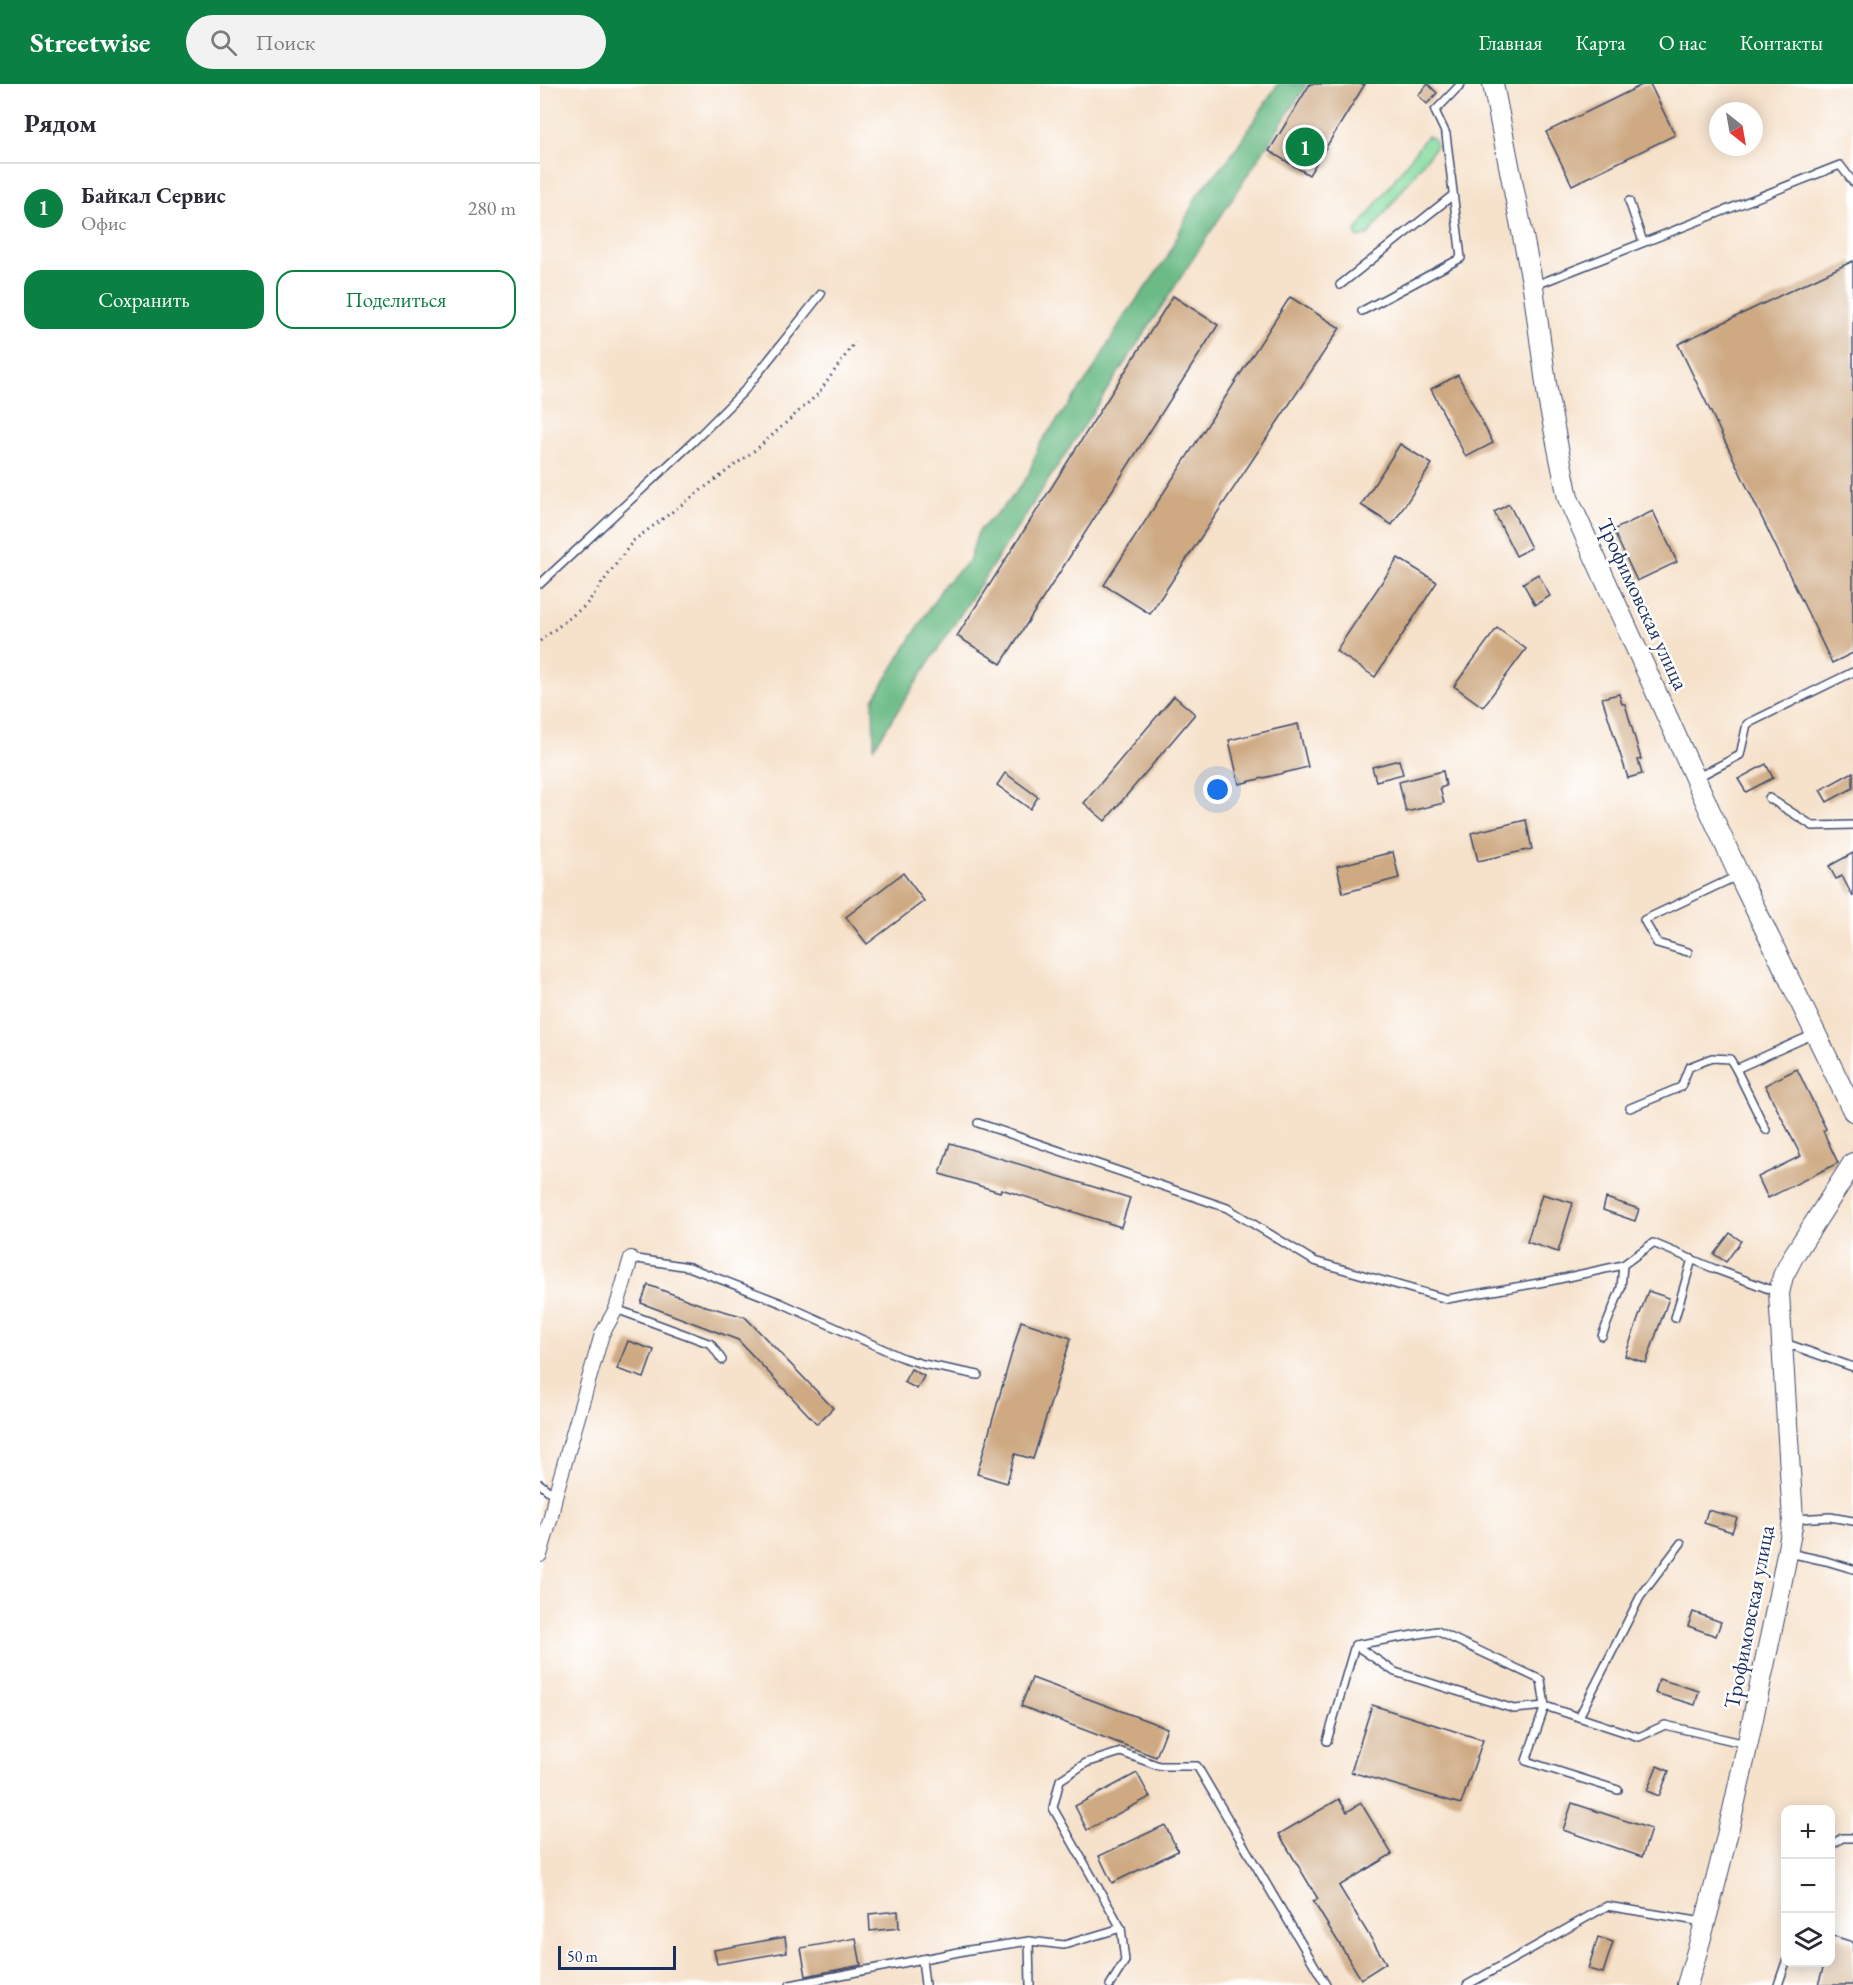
<!DOCTYPE html>
<html lang="ru">
<head>
<meta charset="utf-8">
<style>
	:root { --surface:#fff; --page:#f2f2f3; --text:#2b2b33; --muted:#7c7c81; --line:#e1e1e2; --accent:#0b8043 }
	body { margin:0; font-family:"EB Garamond",serif; background:var(--page); color:var(--text) }
	.controls { position:absolute; right:18px; bottom:18px; display:grid; overflow:hidden; border-radius:12px; box-shadow:0 3px 15px #0003 }
	.controls button { width:54px; height:54px; display:grid; place-items:center; padding:0; border:0; border-bottom:2px solid var(--line); background:var(--surface); color:var(--text); font:30px sans-serif }
	.compass { position:absolute; left:1169px; top:18px; width:54px; height:54px; border-radius:50%; background:var(--surface); box-shadow:0 3px 15px #0003; rotate:149deg }
	.scale { position:absolute; left:18px; bottom:15px; width:118px; box-sizing:border-box; padding-left:6px; border:3px solid #1b2f5e; border-top:0; font-size:16px; line-height:21px; white-space:nowrap; color:#1b2f5e; -webkit-text-stroke:4px #fff; paint-order:stroke }
	.you { position:absolute; left:678px; top:706px; width:21px; height:21px; margin:-15px; border:4px solid #fff; border-radius:50%; background:#1a73e8; box-shadow:0 0 0 9px #1a73e833 }
	.badge { display:grid; place-items:center; width:39px; height:39px; border-radius:50%; background:var(--accent); color:#fff; font-size:20px; font-weight:700 }
	.pin { position:absolute; translate:-50% -50%; border:3px solid #fff; box-shadow:0 2px 6px #0006 }
	.list { margin:0; padding:0; list-style:none }
	h2 { display:flex; justify-content:space-between; align-items:center; height:78px; margin:0; padding:0 24px; font-size:26px }
	h2 small { font-size:20px; font-weight:400; color:var(--muted) }
	.list li { display:grid; grid-template-columns:39px 1fr auto; gap:18px; align-items:center; box-sizing:border-box; height:90px; padding:0 24px; border-top:2px solid var(--line) }
	.list b { display:block; font-size:22px; white-space:nowrap }
	.list p { margin:0; font-size:20px; white-space:nowrap; color:var(--muted) }
	.list em { font-size:20px; font-style:normal; color:var(--muted) }
	.actions { display:flex; gap:12px; padding:18px 24px }
	.actions a { flex:1; padding:14px 0; border:2px solid var(--accent); border-radius:18px; text-align:center; font-size:21px; color:var(--accent) }
	.actions .main { background:var(--accent); color:#fff }
	.icon { flex:none; width:33px; height:33px; fill:none; stroke:currentColor; stroke-width:2; stroke-linecap:round; stroke-linejoin:round }
	.map { position:relative; flex:none; width:1313px; height:1901px; overflow:hidden }
	header { display:flex; align-items:center; gap:36px; box-sizing:border-box; height:84px; padding:0 30px; background:var(--accent); color:#fff }
	header strong { font-size:28px }
	nav { display:flex; gap:33px; margin-inline-start:auto; font-size:21px }
	.search { width:420px; height:54px; background:var(--page); display:flex; align-items:center; gap:15px; box-sizing:border-box; padding:0 21px; border-radius:33px; color:var(--muted); font-size:22px }
	main { display:flex }
	aside { flex:1; background:var(--surface) }
	.map>svg:first-child { display:block }
	.green { fill:#85db9f; stroke:#50857e; stroke-width:1.5 }
	.forest { fill:#6cbb86; stroke:#447572; stroke-width:1.5 }
	.building { fill:#cea982 }
	.lines { fill:none; stroke-linecap:round; stroke-linejoin:round }
	.lane-casing { stroke:#3c4a6e; stroke-width:10 }
	.street-casing { stroke:#3c4a6e; stroke-width:16 }
	.secondary-casing { stroke:#3c4a6e; stroke-width:22 }
	.path { stroke:#3c4a6e; stroke-width:3; stroke-dasharray:1.5 4.5; stroke-linecap:butt }
	.lane { stroke:#fff; stroke-width:7 }
	.street { stroke:#fff; stroke-width:14 }
	.secondary { stroke:#fff; stroke-width:20 }
	.labels { text-anchor:middle; dominant-baseline:central; stroke-width:5; stroke-linejoin:round; paint-order:stroke }
	.street-label { font-size:22px; fill:#1b2f5e; stroke:#fff }
</style>
</head>
<body>
<header>
<strong>Streetwise</strong>
<div class="search"><svg class="icon" aria-label="search" viewBox="0 0 24 24"><circle cx="10" cy="10" r="6"/><path d="M15 15l6 6"/></svg>Поиск</div>
<nav><a>Главная</a><a>Карта</a><a>О нас</a><a>Контакты</a></nav>
</header>
<main>
<aside>
<h2>Рядом<small></small></h2>
<ul class="list">
<li><span class="badge">1</span><div><b>Байкал Сервис</b><p>Офис</p></div><em>280 m</em></li>
</ul>
<div class="actions"><a class="main">Сохранить</a><a>Поделиться</a></div>
</aside>
<div class="map">
<svg width="1313" height="1901" viewBox="0 0 1313 1901">
	<rect width="100%" height="100%" fill="#fff"/>
	<filter id="ink" filterUnits="userSpaceOnUse"><feTurbulence type="fractalNoise" baseFrequency=".0167" numOctaves="2"/><feDisplacementMap in="SourceGraphic" scale="12" xChannelSelector="R" yChannelSelector="G"/><feConvolveMatrix kernelMatrix="1 2 1 2 8 2 1 2 1" color-interpolation-filters="sRGB"/></filter>
	<filter id="wash" filterUnits="userSpaceOnUse"><feTurbulence type="fractalNoise" baseFrequency=".008" numOctaves="4" result="noise"/><feDisplacementMap in="SourceGraphic" scale="24" xChannelSelector="R" yChannelSelector="G"/><feGaussianBlur stdDeviation="1.35" result="paint"/><feColorMatrix in="noise" values="0 0 0 0 0 0 0 0 0 0 0 0 0 0 0 0 0 1.4 0 .05"/><feComposite in="paint" operator="in"/></filter>
	<g filter="url(#wash)">
		<rect width="100%" height="100%" fill="#f6e1ca"/>
		<polygon class="green" points="887,52 893,54 896,62 828,151 820,154 817,153 815,148"/>
		<polygon class="forest" points="738,0 767,0 334,663 333,616 404,501 429,477 438,448 470,416 488,392 499,361 551,290 582,236 627,174 657,111 691,72"/>
		<g id="blocks">
			<g class="building">
				<polygon points="770,0 825,0 769,91 729,67"/>
				<polygon points="888,0 897,9 887,20 878,11"/>
				<polygon points="1104,0 1110,0 1135,51 1032,101 1006,48"/>
				<polygon points="1313,177 1313,569 1292,579 1138,260"/>
				<polygon points="633,212 678,241 461,580 417,552"/>
				<polygon points="750,213 800,244 610,530 564,501"/>
				<polygon points="918,291 953,359 926,373 891,305"/>
				<polygon points="860,360 892,380 852,441 821,421"/>
				<polygon points="969,420 991,464 976,472 954,428"/>
				<polygon points="1113,427 1137,478 1097,497 1073,446"/>
				<polygon points="858,474 897,498 835,593 796,567"/>
				<polygon points="998,490 1010,512 995,521 983,499"/>
				<polygon points="957,544 986,565 943,623 914,602"/>
				<polygon points="1079,610 1082,620 1085,620 1101,675 1098,676 1102,690 1088,694 1062,614"/>
				<polygon points="634,612 655,630 565,737 544,719"/>
				<polygon points="758,640 768,683 699,700 689,656"/>
				<polygon points="859,676 863,690 836,697 832,683"/>
				<polygon points="1226,680 1233,694 1206,708 1198,695"/>
				<polygon points="903,687 906,702 900,704 904,719 866,728 859,698"/>
				<polygon points="1313,688 1313,704 1287,718 1280,706"/>
				<polygon points="465,689 498,713 490,725 457,701"/>
				<polygon points="986,736 992,765 938,777 931,749"/>
				<polygon points="853,768 859,794 803,809 797,782"/>
				<polygon points="1313,769 1313,813 1302,792 1296,795 1289,782"/>
				<polygon points="363,789 384,817 327,860 306,833"/>
				<polygon points="1257,985 1286,1045 1283,1047 1298,1079 1228,1114 1218,1093 1261,1072 1225,1001"/>
				<polygon points="410,1059 590,1114 581,1143 461,1105 460,1108 400,1090"/>
				<polygon points="1002,1110 1033,1119 1018,1168 987,1158"/>
				<polygon points="1066,1114 1099,1125 1095,1137 1063,1126"/>
				<polygon points="1190,1149 1201,1157 1186,1178 1174,1170"/>
				<polygon points="108,1201 162,1221 205,1233 293,1324 277,1340 198,1256 101,1219"/>
				<polygon points="1108,1207 1129,1214 1106,1279 1085,1272"/>
				<polygon points="481,1237 531,1254 493,1375 475,1370 467,1399 437,1390"/>
				<polygon points="88,1257 114,1266 104,1294 77,1285"/>
				<polygon points="371,1285 384,1292 377,1305 364,1298"/>
				<polygon points="1168,1426 1197,1434 1192,1448 1164,1439"/>
				<polygon points="1153,1528 1181,1538 1176,1552 1148,1542"/>
				<polygon points="492,1594 627,1644 616,1673 481,1622"/>
				<polygon points="1119,1595 1159,1607 1155,1621 1115,1609"/>
				<polygon points="832,1621 943,1656 921,1720 811,1688"/>
				<polygon points="1117,1682 1129,1687 1119,1712 1107,1707"/>
				<polygon points="597,1689 610,1713 547,1746 535,1722"/>
				<polygon points="799,1715 807,1728 821,1719 852,1770 799,1802 846,1879 821,1895 773,1817 778,1815 739,1750"/>
				<polygon points="1032,1719 1111,1745 1102,1773 1023,1746"/>
				<polygon points="625,1741 638,1767 572,1799 559,1772"/>
				<polygon points="358,1827 359,1844 330,1847 329,1830"/>
				<polygon points="1294,1852 1313,1858 1313,1901 1278,1901 1285,1878 1290,1878 1290,1862"/>
				<polygon points="245,1853 247,1868 177,1880 174,1866"/>
				<polygon points="1058,1853 1073,1858 1063,1889 1048,1885"/>
				<polygon points="316,1854 321,1881 266,1892 261,1864"/>
			</g>
		</g>
	</g>
	<g filter="url(#ink)">
		<use href="#blocks" fill-opacity="0" stroke="#3c4a6e" stroke-width="1.5"/>
		<g class="lines">
			<defs>
				<g id="lane">
					<polyline points="1089,117 1103,158"/>
					<polyline points="800,201 913,111"/>
					<polyline points="996,201 1300,81 1313,98"/>
					<polyline points="822,227 921,174 906,50 895,27 921,0"/>
					<polyline points="0,500 153,358 204,307 281,210"/>
					<polyline points="1156,694 1200,671 1207,640 1313,588"/>
					<polyline points="1229,714 1273,742 1313,741"/>
					<polyline points="1148,868 1117,859 1104,836 1197,792"/>
					<polyline points="1090,1024 1141,1003 1149,983 1172,974 1190,975 1196,985"/>
					<polyline points="438,1039 687,1124 774,1177 907,1215 1010,1197 1083,1181 1113,1159 1175,1185 1237,1208"/>
					<polyline points="1226,1046 1196,985 1274,950"/>
					<polyline points="91,1174 149,1183 241,1219 363,1274 383,1280 438,1291"/>
					<polyline points="76,1225 171,1260 182,1276"/>
					<polyline points="1135,1234 1152,1175"/>
					<polyline points="1062,1252 1081,1204 1083,1181"/>
					<polyline points="1245,1259 1313,1283"/>
					<polyline points="0,1400 15,1412"/>
					<polyline points="1256,1435 1290,1433 1313,1437"/>
					<polyline points="1249,1469 1286,1477 1313,1485"/>
					<polyline points="815,1561 855,1588 974,1625 1005,1622 1099,1653 1125,1641 1206,1660"/>
					<polyline points="1039,1633 1100,1513 1141,1459"/>
					<polyline points="787,1657 815,1561 897,1547 1001,1596 1005,1622 986,1677 1078,1706"/>
					<polyline points="1290,1762 1302,1754 1313,1754"/>
					<polyline points="489,1857 524,1861 581,1844 513,1724 520,1696 546,1679 581,1668 619,1682 657,1682 786,1901"/>
					<polyline points="382,1875 385,1901"/>
					<polyline points="250,1901 429,1866 489,1857 490,1901"/>
					<polyline points="570,1901 585,1877 581,1844"/>
					<polyline points="927,1901 1067,1822 1163,1838"/>
					<polyline points="1238,1901 1246,1878"/>
				</g>
				<polyline id="street" points="0,1471 11,1433 15,1412 62,1250 76,1225 91,1174"/>
				<g id="secondary">
					<polyline points="953,0 993,203 1008,314 1028,414 1199,791 1313,1027"/>
					<path d="M1147,1901C1177,1804 1199,1704 1219,1605C1231,1549 1244,1492 1253,1436L1239,1209L1243,1192L1254,1171L1313,1079"/>
				</g>
			</defs>
			<use href="#lane" class="lane-casing"/>
			<use href="#street" class="street-casing"/>
			<use href="#secondary" class="secondary-casing"/>
			<polyline class="path" points="0,557 46,521 93,457 219,363 278,310 315,258"/>
			<use href="#lane" class="lane"/>
			<use href="#street" class="street"/>
			<use href="#secondary" class="secondary"/>
		</g>
	</g>
	<g class="labels">
		<g class="street-label">
			<text transform="translate(1103 520) rotate(65)">Трофимовская улица</text>
			<text transform="translate(1209 1533) rotate(-79)">Трофимовская улица</text>
		</g>
	</g>
</svg>
<div class="controls">
<button>+</button>
<button>−</button>
<button><svg class="icon" aria-label="layers" viewBox="0 0 24 24"><path d="M12 4l9 5-9 5-9-5zM3 14l9 5 9-5"/></svg></button>
</div>
<svg class="compass" viewBox="-18 -18 36 36"><path d="M0-13l5 13h-10z" fill="#e53935"/><path d="M0 13l5-13h-10z" fill="#7c7c81"/></svg>
<div class="scale">50 m</div>
<div class="you"></div>
<div class="pin badge" style="left:765px;top:63px">1</div>
</div>
</main>
</body>
</html>
